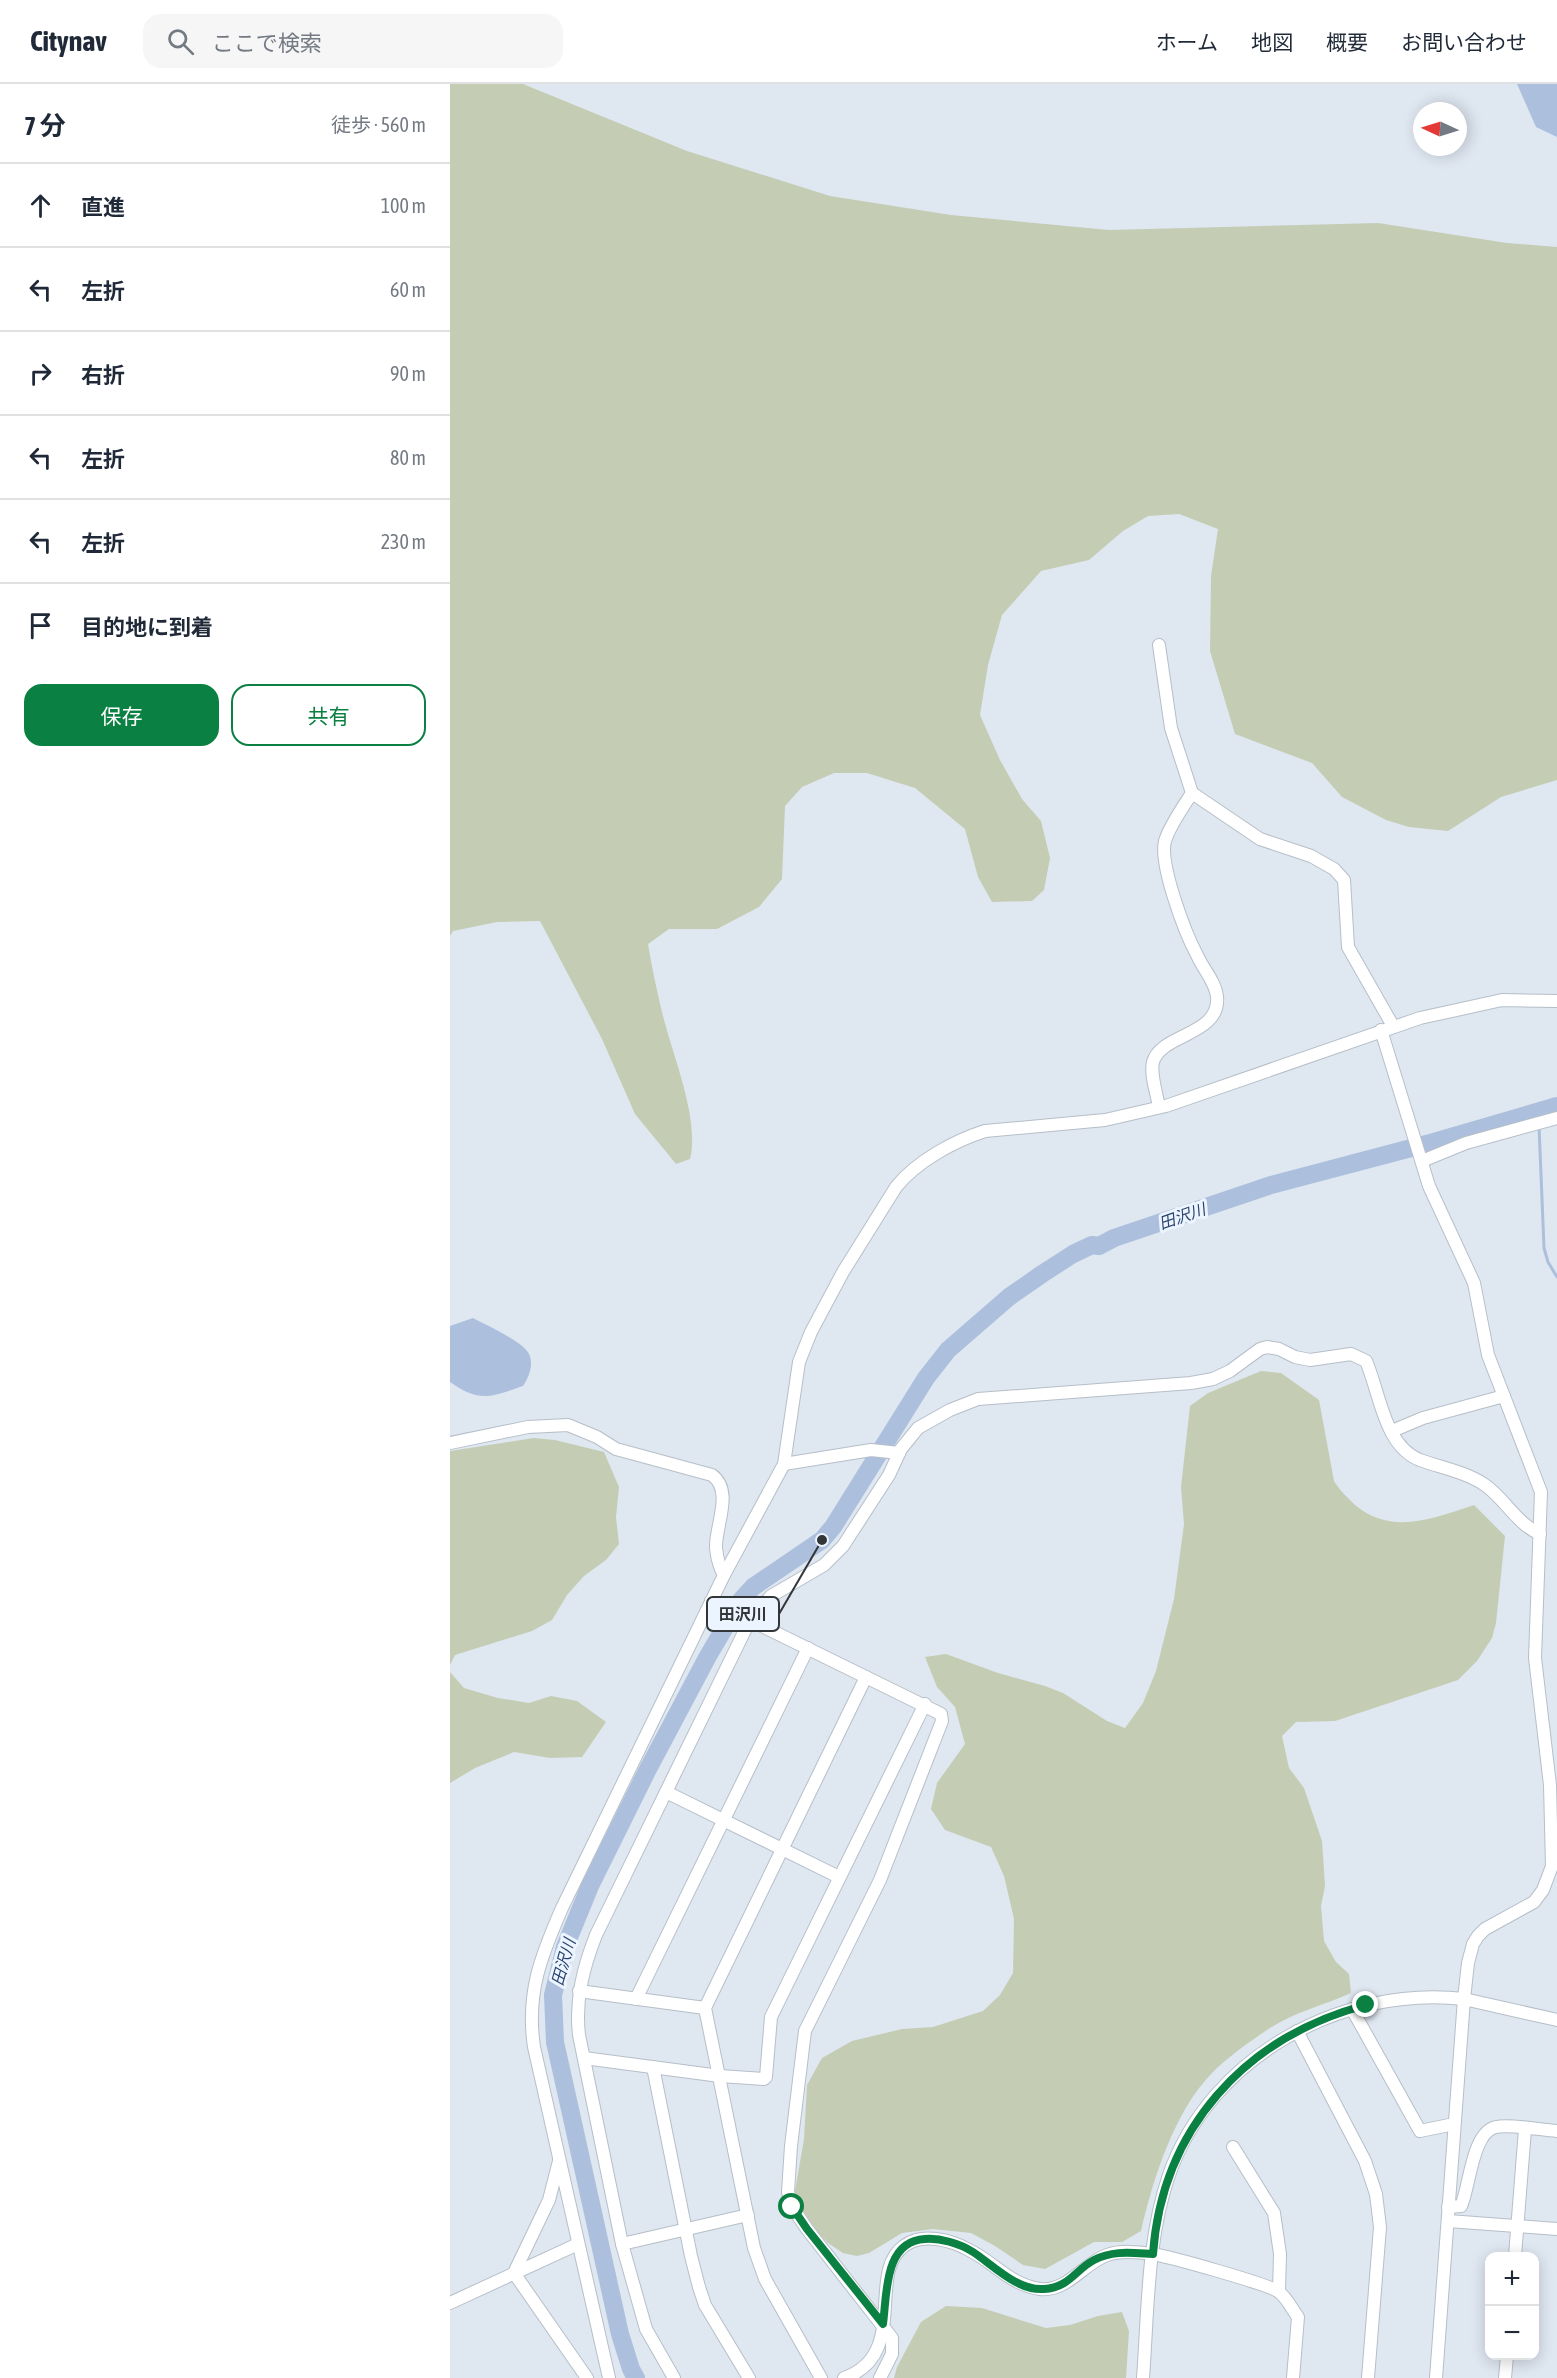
<!DOCTYPE html>
<html lang="ja">
<head>
<meta charset="utf-8">
<style>
	:root { --surface:#fff; --page:#f6f6f7; --text:#1f2937; --muted:#747a83; --line:#e0e1e3; --accent:#0b8043 }
	body { margin:0; font-family:"Asap Condensed","Noto Sans JP",sans-serif; background:var(--page); color:var(--text) }
	.controls { position:absolute; right:18px; bottom:18px; display:grid; overflow:hidden; border-radius:12px; box-shadow:0 3px 15px #0003 }
	.controls button { width:54px; height:54px; display:grid; place-items:center; padding:0; border:0; border-bottom:2px solid var(--line); background:var(--surface); color:var(--text); font:30px sans-serif }
	.compass { position:absolute; left:963px; top:18px; width:54px; height:54px; border-radius:50%; background:var(--surface); box-shadow:0 3px 15px #0003; rotate:274deg }
	.stop { position:absolute; width:18px; height:18px; margin:-14px; border:4px solid #0b8043; border-radius:50%; background:#fff }
	.stop.end { background:#0b8043; border-color:#fff; box-shadow:0 2px 6px #0008 }
	.list { margin:0; padding:0; list-style:none }
	h2 { display:flex; justify-content:space-between; align-items:center; height:78px; margin:0; padding:0 24px; font-size:26px }
	h2 small { font-size:20px; font-weight:400; color:var(--muted) }
	.list li { display:grid; grid-template-columns:39px 1fr auto; gap:18px; align-items:center; box-sizing:border-box; height:84px; padding:0 24px; border-top:2px solid var(--line) }
	.list b { display:block; font-size:22px; white-space:nowrap }
	.list em { font-size:20px; font-style:normal; color:var(--muted) }
	.actions { display:flex; gap:12px; padding:18px 24px }
	.actions a { flex:1; padding:14px 0; border:2px solid var(--accent); border-radius:18px; text-align:center; font-size:21px; color:var(--accent) }
	.actions .main { background:var(--accent); color:#fff }
	.icon { flex:none; width:33px; height:33px; fill:none; stroke:currentColor; stroke-width:2; stroke-linecap:round; stroke-linejoin:round }
	.map { position:relative; flex:none; width:1107px; height:2294px; overflow:hidden }
	header { display:flex; align-items:center; gap:36px; box-sizing:border-box; height:84px; padding:0 30px; background:var(--surface); border-bottom:2px solid var(--line) }
	header strong { font-size:28px }
	nav { display:flex; gap:33px; margin-inline-start:auto; font-size:21px }
	.search { width:420px; height:54px; background:var(--page); display:flex; align-items:center; gap:15px; box-sizing:border-box; padding:0 21px; border-radius:18px; color:var(--muted); font-size:22px }
	main { display:flex }
	aside { flex:1; background:var(--surface) }
	.map>svg:first-child { display:block }
	.green { fill:#c4cdb4 }
	.water { fill:#acbfdc }
	.lines { fill:none; stroke-linecap:round; stroke-linejoin:round }
	.stream { stroke:#acbfdc; stroke-width:3 }
	.river { stroke:#acbfdc; stroke-width:18 }
	.minor-casing { stroke:#b6bfc8; stroke-width:14 }
	.minor { stroke:#fff; stroke-width:12 }
	.route { stroke:#0b8043; stroke-width:8 }
	.labels { text-anchor:middle; dominant-baseline:central; stroke-width:6; stroke-linejoin:round; paint-order:stroke }
	.water-label { font-size:16px; font-style:italic; fill:#2b456e; stroke:#ecf4ff }
	.leader { fill:none; stroke:#323639; stroke-width:2 }
	.callout-dot { fill:#323639; stroke:#ecf4ff; stroke-width:2 }
	.callout { fill:#ecf4ff; stroke:#323639; stroke-width:2 }
	.callout-label { font-size:16px; text-anchor:middle; font-weight:bold; fill:#323639 }
</style>
</head>
<body>
<header>
<strong>Citynav</strong>
<div class="search"><svg class="icon" aria-label="search" viewBox="0 0 24 24"><circle cx="10" cy="10" r="6"/><path d="M15 15l6 6"/></svg>ここで検索</div>
<nav><a>ホーム</a><a>地図</a><a>概要</a><a>お問い合わせ</a></nav>
</header>
<main>
<aside>
<h2>7 分<small>徒歩 · 560 m</small></h2>
<ul class="list">
<li><svg class="icon" aria-label="ahead" viewBox="0 0 24 24"><path d="M12 20V5M6 11l6-6 6 6"/></svg><div><b>直進</b></div><em>100 m</em></li>
<li><svg class="icon" aria-label="left" viewBox="0 0 24 24"><path d="M17 20v-9H6M10 6l-5 5 5 5"/></svg><div><b>左折</b></div><em>60 m</em></li>
<li><svg class="icon" aria-label="right" viewBox="0 0 24 24"><path d="M7 20v-9h11M14 6l5 5-5 5"/></svg><div><b>右折</b></div><em>90 m</em></li>
<li><svg class="icon" aria-label="left" viewBox="0 0 24 24"><path d="M17 20v-9H6M10 6l-5 5 5 5"/></svg><div><b>左折</b></div><em>80 m</em></li>
<li><svg class="icon" aria-label="left" viewBox="0 0 24 24"><path d="M17 20v-9H6M10 6l-5 5 5 5"/></svg><div><b>左折</b></div><em>230 m</em></li>
<li><svg class="icon" aria-label="arrive" viewBox="0 0 24 24"><path d="M6 21V4h12l-3 4 3 4H6"/></svg><div><b>目的地に到着</b></div></li>
</ul>
<div class="actions"><a class="main">保存</a><a>共有</a></div>
</aside>
<div class="map">
<svg width="1107" height="2294" viewBox="0 0 1107 2294">
	<rect width="100%" height="100%" fill="#dfe7f1"/>
	<g class="green">
		<path d="M0,0H73L237,67L380,112L501,131L659,146L928,139L1057,159L1107,163V696L1051,713L998,747L959,743L936,736L892,713L862,679L785,650L760,567L761,492L768,445L729,430L698,432L673,447L639,476L591,487L552,531L538,581L530,631L550,676L572,715L591,737L600,774L594,806L582,817L542,818L528,793L515,745L465,704L417,689H384L352,703L335,722L332,795L309,823L267,845H219L198,860C202,884 207,908 213,932C223,972 250,1036 240,1075L226,1080L185,1030L152,955L90,837L47,838L3,847L0,852Z"/>
		<path d="M811,1287L831,1289L869,1316L884,1397C890,1407 897,1413 905,1421C942,1452 984,1434 1024,1421L1055,1452L1046,1539L1042,1554L1027,1577L1008,1596L885,1637L846,1638L832,1652L839,1684L854,1704L872,1757L875,1802L871,1822L874,1857L886,1878L899,1890L901,1909C874,1921 842,1929 817,1946C799,1958 778,1973 762,1989C724,2028 703,2095 691,2147L672,2158H644L595,2185L573,2181L545,2162L521,2149L483,2145L452,2149L419,2169L407,2172L393,2169L378,2159L368,2149L344,2113L354,2055L357,2001L372,1974L402,1957L452,1945L483,1943L533,1927L550,1911L563,1889L564,1835L554,1792L541,1763L495,1746L481,1725L487,1699L515,1660L505,1623L487,1603L475,1573L496,1570L548,1589L595,1602L613,1609L657,1637L675,1644L693,1619L706,1587L724,1515L734,1440L731,1403L740,1322L758,1309Z"/>
		<polygon points="84,1354 105,1356 154,1368 169,1403 166,1433 169,1460 156,1476 134,1492 117,1511 102,1536 82,1547 5,1571 0,1581 0,1367"/>
		<polygon points="0,1588 14,1604 48,1614 79,1619 101,1612 127,1617 156,1638 132,1673 100,1674 64,1668 25,1684 0,1699"/>
		<polygon points="496,2222 532,2224 596,2244 620,2241 648,2232 672,2228 679,2247 676,2294 444,2294 447,2283 471,2238"/>
	</g>
	<g class="water">
		<polygon points="1067,0 1107,0 1107,53 1086,43"/>
		<path d="M23,1234C36,1241 74,1258 79,1270C84,1280 79,1293 73,1302C40,1313 30,1319 0,1298V1242Z"/>
	</g>
	<g class="lines">
		<g class="stream">
			<polyline points="1088,1027 1089,1035"/>
			<polyline points="1089,1042 1094,1164 1098,1178 1107,1193"/>
		</g>
		<polyline class="river" points="186,2294 181,2285 170,2250 105,1958 103,1911 115,1863 140,1802 198,1685 258,1572 291,1516 303,1503 372,1456 383,1443 476,1294 498,1266 559,1213 592,1190 623,1170 642,1161 649,1162 664,1154 821,1101 984,1058 1107,1022"/>
		<defs>
			<g id="minor">
				<polyline points="709,561 721,644 742,709 810,755 861,772 884,785 894,796 898,863 943,942"/>
				<path d="M709,1023C707,1010 700,991 703,978C711,949 771,952 767,912C765,897 753,885 747,871C735,849 709,780 715,757C720,741 733,723 742,709"/>
				<polyline points="972,1077 1016,1059 1107,1034"/>
				<polyline points="942,1347 973,1334 1054,1312"/>
				<path d="M0,1359L78,1343L118,1341L147,1353L166,1365L262,1391C284,1407 265,1442 266,1464C267,1473 269,1483 274,1491"/>
				<polyline points="334,1380 421,1366 449,1369"/>
				<polyline points="261,1517 491,1630 492,1637 430,1796 355,1947 341,2062 338,2108 342,2123 357,2145 442,2254 442,2270 430,2294"/>
				<polyline points="216,1708 389,1793"/>
				<polyline points="129,1907 255,1924"/>
				<polyline points="186,1915 358,1564"/>
				<polyline points="902,1925 970,2047 1004,2040"/>
				<polyline points="847,1947 915,2077 926,2110 930,2143 918,2294"/>
				<polyline points="134,1974 270,1992 314,1995 316,1993 321,1933 475,1620"/>
				<polyline points="203,1983 241,2172 249,2203 255,2221 299,2294"/>
				<polyline points="783,2063 824,2129 830,2170 829,2207"/>
				<polyline points="109,2077 99,2116 64,2189 137,2294"/>
				<path d="M998,2123L1011,2122C1020,2102 1022,2048 1046,2043C1062,2040 1090,2046 1107,2047"/>
				<polyline points="998,2137 1107,2145"/>
				<polyline points="172,2160 298,2131"/>
				<polyline points="1065,2172 1075,2045"/>
				<polyline points="0,2219 128,2160"/>
				<path d="M159,2294L84,1963C76,1909 91,1872 112,1824L274,1491L334,1380L349,1278L361,1248L393,1188L446,1103C467,1077 504,1057 535,1047L655,1036L716,1022L970,934L1052,916L1107,917"/>
				<path d="M224,2294L196,2245L172,2160L129,1951C125,1916 133,1884 146,1851L300,1536L321,1512L374,1481L393,1462L439,1391L451,1365L468,1344L500,1326L528,1315L741,1299L763,1295L780,1287L810,1265L817,1263L829,1265L845,1273L860,1276L901,1270L916,1277C930,1309 934,1362 970,1376C992,1384 1016,1388 1035,1401C1055,1415 1067,1440 1090,1450"/>
				<polyline points="371,2294 315,2195 304,2164 255,1924 416,1593"/>
				<path d="M394,2294C460,2271 416,2189 454,2162C472,2148 501,2156 519,2166C544,2178 560,2201 590,2205C617,2208 634,2179 657,2171C671,2166 688,2168 702,2170C718,2172 821,2201 829,2208C837,2214 842,2225 848,2233L843,2294"/>
				<path d="M693,2294C698,2227 697,2155 719,2091C760,1973 892,1901 1014,1915L1018,1879L1023,1860L1028,1852L1035,1845L1084,1818L1093,1806L1102,1782L1100,1701L1085,1574L1091,1408L1038,1271L1024,1199L979,1102L931,946"/>
				<polyline points="986,2294 1014,1915 1107,1936"/>
				<polyline points="1055,2294 1057,2272"/>
			</g>
		</defs>
		<use href="#minor" class="minor-casing"/>
		<use href="#minor" class="minor"/>
	</g>
	<g class="lines">
		<path class="route" d="M342,2123L357,2145L433,2240C437,2210 434,2157 475,2155C490,2154 509,2159 523,2168C543,2181 567,2207 594,2205C619,2204 626,2185 644,2176C663,2166 682,2169 703,2170C712,2045 795,1953 916,1921"/>
	</g>
	<g class="labels">
		<g class="water-label">
			<text transform="translate(732 1132) rotate(-19)">田沢川</text>
			<text transform="translate(113 1878) rotate(-74)">田沢川</text>
		</g>
	</g>
	<path class="leader" d="M372 1456L329 1530"/>
	<circle class="callout-dot" cx="372" cy="1456" r="6"/>
	<rect class="callout" x="257" y="1513" width="72" height="34" rx="6"/>
	<g class="callout-label">
		<text x="293" y="1536">田沢川</text>
	</g>
</svg>
<div class="controls">
<button>+</button>
<button>−</button>
</div>
<svg class="compass" viewBox="-18 -18 36 36"><path d="M0-13l5 13h-10z" fill="#e53935"/><path d="M0 13l5-13h-10z" fill="#747a83"/></svg>
<div class="stop" style="left:342px;top:2123px"></div>
<div class="stop end" style="left:916px;top:1921px"></div>
</div>
</main>
</body>
</html>
